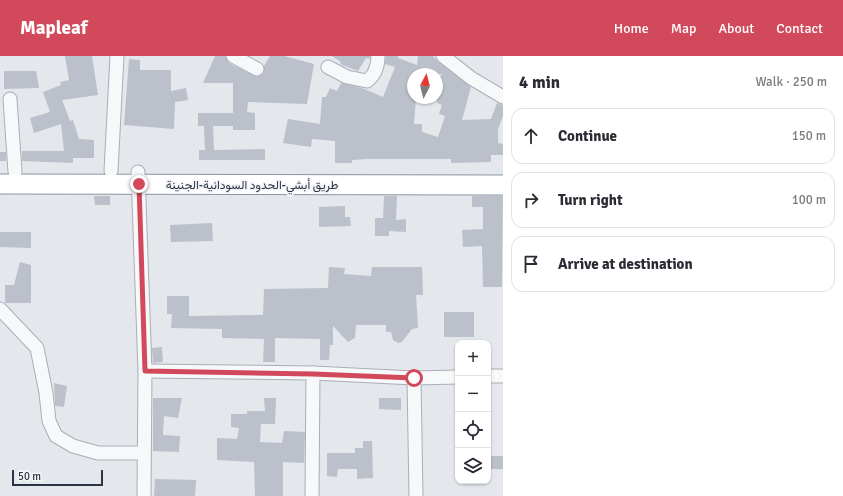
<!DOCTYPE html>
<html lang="en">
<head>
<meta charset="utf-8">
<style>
	:root { --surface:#fff; --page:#f7f7f7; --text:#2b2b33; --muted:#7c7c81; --line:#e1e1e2; --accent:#d1495b }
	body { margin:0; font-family:Signika,Vazirmatn,sans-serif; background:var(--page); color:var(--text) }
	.controls { position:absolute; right:12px; bottom:12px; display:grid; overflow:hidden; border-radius:8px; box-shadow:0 1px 3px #0004 }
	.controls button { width:36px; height:36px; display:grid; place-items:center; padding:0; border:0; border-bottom:1px solid var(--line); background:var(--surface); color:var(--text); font:20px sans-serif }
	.compass { position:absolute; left:407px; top:12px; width:36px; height:36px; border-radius:50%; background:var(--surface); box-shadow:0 1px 3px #0004; rotate:7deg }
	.scale { position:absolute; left:12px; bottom:10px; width:91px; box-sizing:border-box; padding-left:4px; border:2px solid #2b3445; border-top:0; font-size:11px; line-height:14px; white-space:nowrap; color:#2b3445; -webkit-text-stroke:3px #f4f6f9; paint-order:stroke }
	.stop { position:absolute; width:12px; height:12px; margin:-9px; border:3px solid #d1495b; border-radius:50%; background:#fff }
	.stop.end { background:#d1495b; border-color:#fff; box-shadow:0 1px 4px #0008 }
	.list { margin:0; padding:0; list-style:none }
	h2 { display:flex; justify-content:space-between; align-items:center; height:52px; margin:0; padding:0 16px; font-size:17px }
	h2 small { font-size:13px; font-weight:400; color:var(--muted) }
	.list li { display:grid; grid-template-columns:26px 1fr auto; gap:12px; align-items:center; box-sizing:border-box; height:56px; margin:0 8px 8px; padding:0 8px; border:1px solid var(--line); border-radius:12px }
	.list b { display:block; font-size:15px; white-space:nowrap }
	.list em { font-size:13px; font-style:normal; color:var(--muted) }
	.icon { flex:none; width:22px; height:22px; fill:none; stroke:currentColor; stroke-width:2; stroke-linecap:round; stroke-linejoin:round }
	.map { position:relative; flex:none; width:503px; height:440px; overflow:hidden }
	header { display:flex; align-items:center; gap:24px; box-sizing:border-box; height:56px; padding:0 20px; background:var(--accent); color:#fff }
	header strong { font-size:19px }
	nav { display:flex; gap:22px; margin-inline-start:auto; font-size:14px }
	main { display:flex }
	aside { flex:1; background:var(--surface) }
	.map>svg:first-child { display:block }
	.building { fill:#bbc0ca; fill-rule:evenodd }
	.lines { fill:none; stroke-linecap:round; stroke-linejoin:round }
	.minor-casing { stroke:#a9aeb7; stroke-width:15 }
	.highway-casing { stroke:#8b94a3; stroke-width:21 }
	.minor { stroke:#f7f8fa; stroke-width:13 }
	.highway { stroke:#fff; stroke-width:19 }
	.route { stroke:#d1495b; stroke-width:5 }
	.labels { text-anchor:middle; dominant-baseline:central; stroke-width:3.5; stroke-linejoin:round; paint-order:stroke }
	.street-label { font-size:12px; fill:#2b3445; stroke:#f4f6f9 }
</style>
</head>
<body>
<header>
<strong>Mapleaf</strong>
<nav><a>Home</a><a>Map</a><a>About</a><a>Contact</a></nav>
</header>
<main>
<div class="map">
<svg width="503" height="440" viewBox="0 0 503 440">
	<rect width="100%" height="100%" fill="#e4e7ec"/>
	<g class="building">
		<polygon points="65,0 92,0 98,39 62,44 70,65 73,64 79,83 94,84 94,102 73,102 73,107 22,105 22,95 64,95 61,68 34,77 30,62 50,56 43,36 61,29 60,26 69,24"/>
		<polygon points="215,0 225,0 229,7 257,21 264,17 264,10 270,0 284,0 314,8 307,48 248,46 247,56 255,57 255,74 233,74 233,70 213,70 214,94 265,93 265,104 199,104 199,94 205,94 204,70 198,70 198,57 233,57 233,27 203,27"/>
		<polygon points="332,0 370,0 370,3 366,2 358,15 340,8 341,6"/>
		<path d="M386,0H398V2L417,9L418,0H433L438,6L471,31L462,64L491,63L497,47L503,49V60L498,73V87L503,88V99H491V106L451,107V103H367L352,104V107H335V85L312,83L311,91L283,87L288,63L320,68L322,41H326L330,32L337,35L341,27L362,32L383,41L395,11L385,8ZM413,18H442L437,26V47L442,49L439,58L445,60L438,81L422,76V68H414L416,42H413Z"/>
		<polygon points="129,3 140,4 140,14 171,14 171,35 186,32 188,44 175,46 174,73 124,69"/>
		<polygon points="4,15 36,15 39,32 4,33"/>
		<rect x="0" y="96" width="6" height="9"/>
		<polygon points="94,140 110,140 110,149 95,149"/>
		<polygon points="384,140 397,140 396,164 406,163 406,176 389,175 389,180 375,180 375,162 383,162"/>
		<polygon points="472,140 503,140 502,231 483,231 482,190 463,191 462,174 483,173 483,151 472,151"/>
		<polygon points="345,150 345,161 350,161 351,170 319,171 319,151"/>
		<polygon points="212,167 213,185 171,186 170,169"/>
		<polygon points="0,176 31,176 31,192 0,191"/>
		<polygon points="20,206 31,209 31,247 5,247 5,229 14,229"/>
		<polygon points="329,211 345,212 344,218 371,220 372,211 422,211 423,239 416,239 418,272 412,273 402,286 398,287 393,284 391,276 386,276 386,269 356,269 355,282 348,286 333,270 333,289 330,289 329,304 320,304 320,283 275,282 275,306 263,306 264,283 222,282 222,273 171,272 172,258 167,258 167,240 189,240 189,260 263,259 264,233 328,232"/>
		<rect x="444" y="256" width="30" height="25"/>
		<polygon points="162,291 163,306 153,307 152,292"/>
		<polygon points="54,327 67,330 64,351 55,350"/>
		<polygon points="153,342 182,342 178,362 164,360 163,379 180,380 179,396 153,395"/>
		<polygon points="264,342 276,342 275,368 261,368 260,386 282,387 284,375 305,376 304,407 283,406 283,440 255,440 254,406 217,404 217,382 237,383 239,372 231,371 231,358 247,358 247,355 265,355"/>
		<polygon points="379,342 401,342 401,354 379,353"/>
		<polygon points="363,385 372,385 373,422 357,423 357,413 338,413 337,421 327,420 327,397 355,397 355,392 363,392"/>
		<rect x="488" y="400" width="15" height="13"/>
		<polygon points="155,423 196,424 195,440 154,440"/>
	</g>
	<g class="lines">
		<defs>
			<g id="minor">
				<polyline points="233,0 257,13"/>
				<polyline points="443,0 471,22 503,41"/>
				<path d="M328,11L347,21L367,25C375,19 378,10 378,0"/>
				<polyline points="10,43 15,116"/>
				<polyline points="111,115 117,0"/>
				<polyline points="138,116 145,315 144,440"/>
				<polyline points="0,253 37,292 46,337 49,365 56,380 73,390 98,397 143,397"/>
				<polyline points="145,315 313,317 414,322 458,321"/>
				<polyline points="488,320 503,320"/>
				<polyline points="414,322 416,440"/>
				<polyline points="312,440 313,317"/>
			</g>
			<polyline id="highway" points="0,128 503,129"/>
		</defs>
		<use href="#minor" class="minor-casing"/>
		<use href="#highway" class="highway-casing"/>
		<use href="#minor" class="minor"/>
		<use href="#highway" class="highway"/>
	</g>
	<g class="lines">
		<polyline class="route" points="139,128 145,315 313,318 414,322"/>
	</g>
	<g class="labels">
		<g class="street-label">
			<text x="252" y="129">طريق أبشي-الحدود السودانية-الجنينة</text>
		</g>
	</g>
</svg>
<div class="controls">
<button>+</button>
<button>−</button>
<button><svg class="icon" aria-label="locate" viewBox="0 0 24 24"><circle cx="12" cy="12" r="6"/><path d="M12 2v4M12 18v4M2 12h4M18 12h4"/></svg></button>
<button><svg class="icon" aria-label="layers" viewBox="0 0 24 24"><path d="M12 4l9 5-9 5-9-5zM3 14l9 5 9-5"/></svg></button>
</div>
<svg class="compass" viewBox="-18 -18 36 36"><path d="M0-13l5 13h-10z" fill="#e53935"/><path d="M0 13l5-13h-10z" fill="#7c7c81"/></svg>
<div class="scale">50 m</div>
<div class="stop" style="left:414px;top:322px"></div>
<div class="stop end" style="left:139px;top:128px"></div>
</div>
<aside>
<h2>4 min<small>Walk · 250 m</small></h2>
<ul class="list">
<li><svg class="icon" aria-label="ahead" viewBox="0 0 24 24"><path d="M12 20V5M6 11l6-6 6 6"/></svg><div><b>Continue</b></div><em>150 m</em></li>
<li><svg class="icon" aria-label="right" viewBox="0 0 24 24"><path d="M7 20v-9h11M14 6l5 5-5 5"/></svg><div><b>Turn right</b></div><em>100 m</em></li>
<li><svg class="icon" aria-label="arrive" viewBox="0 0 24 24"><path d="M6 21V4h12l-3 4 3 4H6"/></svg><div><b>Arrive at destination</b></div></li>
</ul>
</aside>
</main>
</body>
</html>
